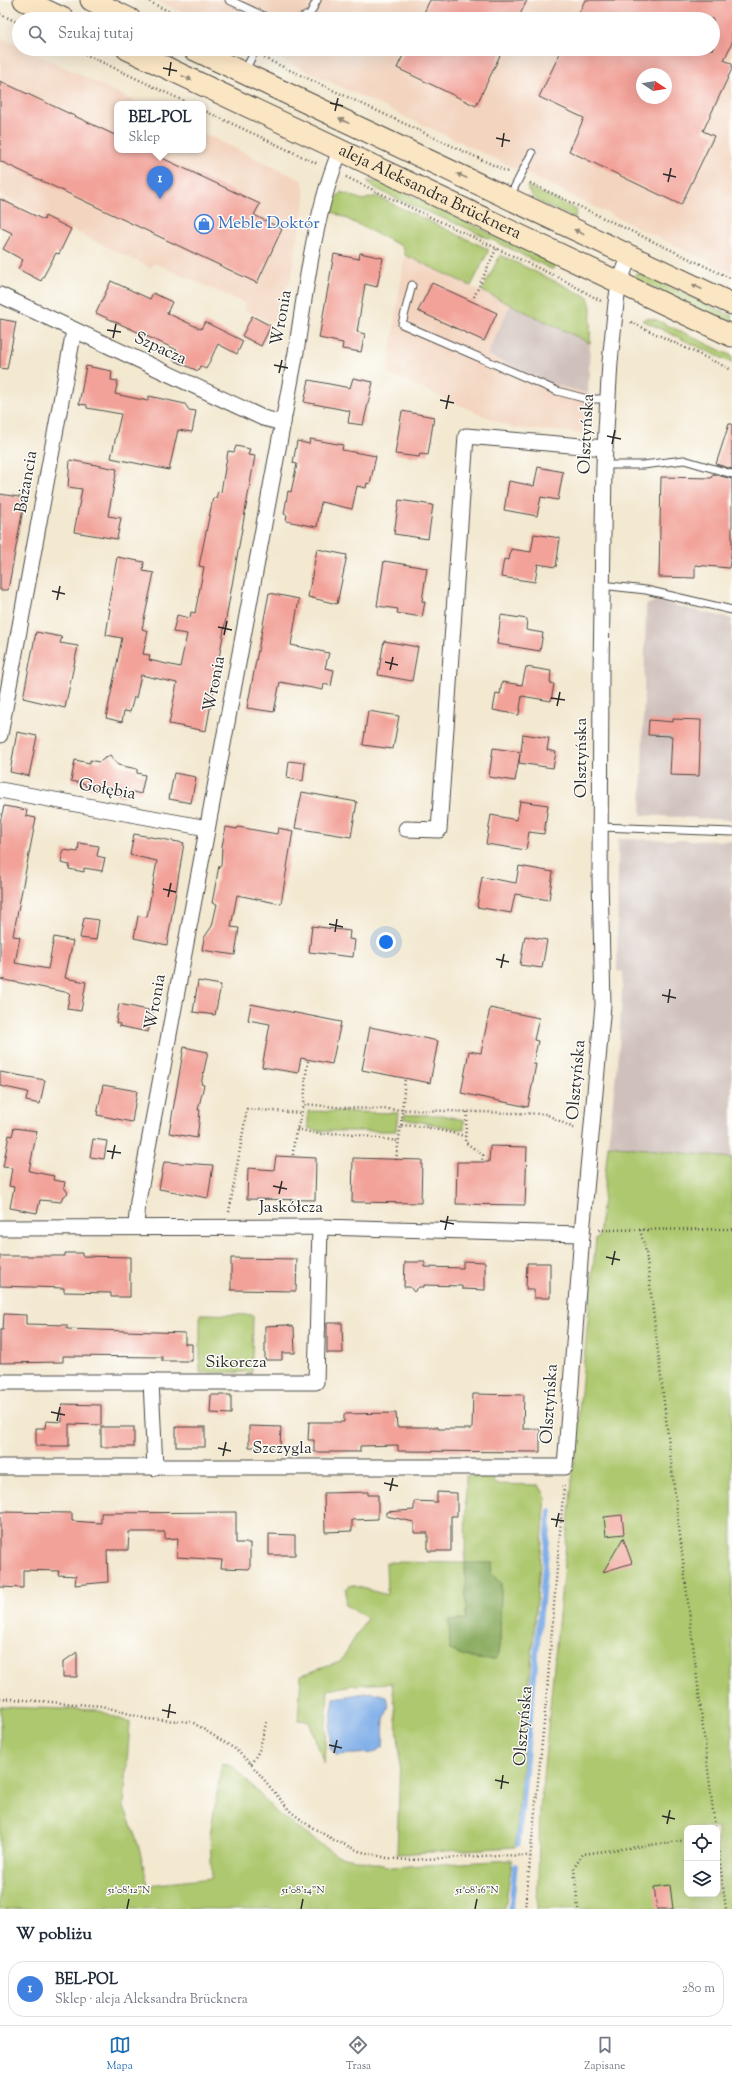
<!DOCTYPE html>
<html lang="pl">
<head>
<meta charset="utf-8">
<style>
	:root { --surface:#fff; --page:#f2f2f3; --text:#1f2937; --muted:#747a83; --line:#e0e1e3; --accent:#1f6fb2 }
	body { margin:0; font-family:"Sorts Mill Goudy",serif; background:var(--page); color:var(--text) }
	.controls { position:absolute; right:12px; bottom:12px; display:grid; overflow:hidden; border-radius:8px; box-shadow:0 4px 16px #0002 }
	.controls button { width:36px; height:36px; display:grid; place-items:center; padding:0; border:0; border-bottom:1px solid var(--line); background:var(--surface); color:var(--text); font:20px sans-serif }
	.compass { position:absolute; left:636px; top:68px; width:36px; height:36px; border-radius:50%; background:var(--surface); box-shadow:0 4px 16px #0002; rotate:102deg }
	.you { position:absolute; left:386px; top:942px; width:14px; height:14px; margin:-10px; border:3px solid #fff; border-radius:50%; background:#1a73e8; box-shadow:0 0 0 6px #1a73e833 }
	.badge { display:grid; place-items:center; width:26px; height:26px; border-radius:50%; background:var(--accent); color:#fff; font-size:13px; font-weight:700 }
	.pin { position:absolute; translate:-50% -33px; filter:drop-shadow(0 1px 2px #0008) }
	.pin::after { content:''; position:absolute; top:21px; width:14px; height:12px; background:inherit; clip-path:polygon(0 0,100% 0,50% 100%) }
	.popup { position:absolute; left:114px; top:101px; width:92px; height:52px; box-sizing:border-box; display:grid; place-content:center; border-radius:8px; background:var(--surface); filter:drop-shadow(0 1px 3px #0005); font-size:13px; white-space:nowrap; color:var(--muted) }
	.popup b { font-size:15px; color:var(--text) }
	.popup::after { content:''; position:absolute; left:50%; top:100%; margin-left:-8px; border:8px solid transparent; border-top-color:var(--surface) }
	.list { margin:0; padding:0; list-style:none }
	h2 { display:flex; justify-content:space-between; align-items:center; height:52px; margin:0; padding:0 16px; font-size:17px }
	h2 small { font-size:13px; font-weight:400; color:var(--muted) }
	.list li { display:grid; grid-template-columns:26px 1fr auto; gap:12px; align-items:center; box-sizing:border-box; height:56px; margin:0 8px 8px; padding:0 8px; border:1px solid var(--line); border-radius:16px }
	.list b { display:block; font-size:15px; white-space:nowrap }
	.list p { margin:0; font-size:13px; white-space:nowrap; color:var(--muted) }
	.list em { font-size:13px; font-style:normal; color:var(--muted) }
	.icon { flex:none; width:22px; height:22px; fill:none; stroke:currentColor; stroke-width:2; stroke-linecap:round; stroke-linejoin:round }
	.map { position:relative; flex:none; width:732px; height:1909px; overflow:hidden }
	.search { position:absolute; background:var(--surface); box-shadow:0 4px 16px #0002; left:12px; right:12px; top:12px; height:44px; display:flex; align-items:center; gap:10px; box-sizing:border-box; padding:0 14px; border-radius:22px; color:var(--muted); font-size:15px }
	.sheet { height:116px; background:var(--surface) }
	nav { display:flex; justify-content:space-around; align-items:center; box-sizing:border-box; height:56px; border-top:1px solid var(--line); background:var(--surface); font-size:11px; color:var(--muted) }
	nav a { display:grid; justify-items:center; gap:2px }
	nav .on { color:var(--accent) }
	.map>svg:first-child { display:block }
	.built { fill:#f3d4bf; fill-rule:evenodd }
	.industrial { fill:#cfc0bb }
	.green { fill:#adc86e; stroke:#6c7a4c; fill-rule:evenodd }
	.forest { fill:#8aac61; stroke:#5a6c46 }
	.water { fill:#7faee9; stroke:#556c8a }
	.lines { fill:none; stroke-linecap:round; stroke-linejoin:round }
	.stream { stroke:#7faee9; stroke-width:5.5 }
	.building { fill:#f2a299; fill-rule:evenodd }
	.lane-casing { stroke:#494744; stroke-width:9 }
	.street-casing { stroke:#494744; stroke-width:17 }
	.secondary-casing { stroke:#494744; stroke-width:23 }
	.path { stroke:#494744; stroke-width:2.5; stroke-dasharray:1 3; stroke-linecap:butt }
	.lane { stroke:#fff; stroke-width:7 }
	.street { stroke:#fff; stroke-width:15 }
	.secondary { stroke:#fbe6c4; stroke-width:21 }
	.oneway { fill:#938878 }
	.ticks { fill:none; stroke:#2b2b2b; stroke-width:1.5 }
	.labels { text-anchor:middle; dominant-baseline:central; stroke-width:3; stroke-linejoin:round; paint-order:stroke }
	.street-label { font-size:17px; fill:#2b2b2b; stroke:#fdfcf7 }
	.shop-label { font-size:17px; fill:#366cbe; stroke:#fdfcf7; text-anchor:start }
	.ticks-label { font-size:10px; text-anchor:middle; fill:#2b2b2b; stroke:#fdfcf7; stroke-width:3; stroke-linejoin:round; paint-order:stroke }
</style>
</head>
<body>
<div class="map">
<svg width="732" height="1909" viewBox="0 0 732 1909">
	<rect width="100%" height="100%" fill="#fdfcf7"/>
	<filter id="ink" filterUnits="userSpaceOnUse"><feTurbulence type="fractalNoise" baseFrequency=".025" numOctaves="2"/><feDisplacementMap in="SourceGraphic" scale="8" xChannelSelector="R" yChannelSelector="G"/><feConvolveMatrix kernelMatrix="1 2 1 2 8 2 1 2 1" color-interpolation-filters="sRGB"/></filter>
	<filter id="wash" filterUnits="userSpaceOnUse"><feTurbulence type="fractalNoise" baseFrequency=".012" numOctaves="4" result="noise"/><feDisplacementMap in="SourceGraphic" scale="16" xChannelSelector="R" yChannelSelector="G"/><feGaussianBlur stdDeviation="0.9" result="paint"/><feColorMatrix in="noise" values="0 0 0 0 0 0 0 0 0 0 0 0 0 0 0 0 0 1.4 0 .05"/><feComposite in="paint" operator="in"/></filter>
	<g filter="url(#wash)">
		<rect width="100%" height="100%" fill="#f3e8d0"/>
		<g class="built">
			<path d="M156,0H732V273L460,142L259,49H713V19H196ZM642,74H666V98H642Z"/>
			<polygon points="0,37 19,46 19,49 26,49 141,104 117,104 117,150 203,150 203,133 303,181 305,198 290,284 287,286 279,325 243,310 246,304 154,263 151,268 0,195"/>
			<polygon points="405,255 510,305 487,355 552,384 588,394 585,433 512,428 387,373"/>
		</g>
		<g class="industrial">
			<polygon points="510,305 590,343 588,394 552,384 487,355"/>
			<polygon points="656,601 732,619 732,820 641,815 646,605"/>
			<polygon points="618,839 732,841 732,1158 608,1145 619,1044 623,972 617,971"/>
		</g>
		<g class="green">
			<path d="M367,181L381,182L395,188L555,264L553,269H551C524,256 498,242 471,230C452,221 377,194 367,181Z"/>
			<path d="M527,186L577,210L575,218C560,211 531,204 527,186Z"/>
			<polygon points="341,192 363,200 376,196 488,249 488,252 471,286 405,255 403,247 331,211 332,203"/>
			<polygon points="500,255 588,297 591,307 590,343 482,291"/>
			<polygon points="636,273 644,275 732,316 732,325 634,278"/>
			<polygon points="647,318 657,320 732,356 732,363 642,320"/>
			<polygon points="308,1111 398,1113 396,1131 319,1131 308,1128"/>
			<polygon points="404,1115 442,1115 464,1120 464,1130 404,1119"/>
			<path d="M608,1145L732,1158V1909H537L540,1808L596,1238L599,1237ZM687,1828H717V1894H687Z"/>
			<polygon points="200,1314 253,1315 252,1372 200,1373"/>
			<path d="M466,1476H492L495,1484L539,1485L546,1497L515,1847L397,1854L400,1754L392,1683L352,1685L328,1690L324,1764L309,1721L298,1720L301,1675L340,1662L367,1618L345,1605L346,1589L351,1585L387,1595L386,1562L465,1563ZM493,1563L491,1572L501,1583L500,1640L497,1658C482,1663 464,1656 450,1650L466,1620L465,1564Z"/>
			<polygon points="0,1707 98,1710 130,1723 124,1806 138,1844 148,1885 212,1878 210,1835 222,1763 232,1765 278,1814 336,1855 392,1867 512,1860 505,1909 0,1909"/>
		</g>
		<path class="forest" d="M465,1563H493L491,1572L501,1583L500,1640L497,1658C482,1663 464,1656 450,1650L449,1620H466Z"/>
		<path class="water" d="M372,1692L386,1696C392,1706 386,1711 384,1720C383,1729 384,1738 383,1747L373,1753L336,1755L330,1748V1725L334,1698Z"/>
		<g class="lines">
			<g class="stream">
				<polyline points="518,1844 550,1511"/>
				<polyline points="511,1909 515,1865"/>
			</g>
		</g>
		<g id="blocks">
			<g class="building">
				<polygon points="430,0 527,0 518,19 421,19"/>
				<path d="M585,0H732V43L724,60L732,64V69L703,131L714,136L681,205L569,151L584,118L539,97L562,49H713V19H576ZM642,74H666V98H642Z"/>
				<polygon points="406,49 503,49 476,106 397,68"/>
				<polygon points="0,81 117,136 117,150 145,150 260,204 254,215 282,229 257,283 0,161"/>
				<polygon points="0,199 44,220 45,216 71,229 59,254 56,253 41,281 18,269 23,260 3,249 12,233 0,227"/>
				<polygon points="360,253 383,258 377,287 365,284 357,332 365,334 361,352 342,349 343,343 319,338 334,254 359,259"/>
				<polygon points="111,281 150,299 153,293 172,302 167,313 201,329 205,322 243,341 237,354 218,344 206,369 200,366 198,371 173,360 177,350 96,313"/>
				<polygon points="432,283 497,313 484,341 418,311"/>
				<polygon points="252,316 271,326 261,346 242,336"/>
				<polygon points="0,319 16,322 7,369 0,368"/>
				<polygon points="86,366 112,371 111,380 118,381 115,394 148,401 149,396 185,404 189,410 196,411 192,432 178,430 169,470 111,458 121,414 87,408 87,405 79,404"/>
				<polygon points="353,378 373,382 363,425 348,423 350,411 304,402 309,380 350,388"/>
				<polygon points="402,411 434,417 428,455 420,454 419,457 395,454"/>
				<polygon points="729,424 732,424 732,469 716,464"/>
				<polygon points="310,439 343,445 342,450 376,456 370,484 367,483 366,488 357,486 352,509 321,502 317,527 286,521 287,515 284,514 288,491 291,492 297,464 293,463 297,441 309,444"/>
				<polygon points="236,446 250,449 248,455 255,456 206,731 169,724 177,683 141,675 136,698 134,697 130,712 124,711 122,722 106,718 122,638 106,635 110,609 108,608 117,557 144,562 143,571 154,573 142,629 148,631 143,654 150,655 149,660 180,667 187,634 173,632 177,615 190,618 191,612 195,613 204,567 199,566 213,498 216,498 218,491 221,492 228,451 234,452"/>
				<polygon points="70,460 117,469 108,516 121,518 117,539 74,532 82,489 68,487"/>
				<polygon points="538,467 563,472 558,500 541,497 537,516 504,510 509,481 534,486"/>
				<polygon points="713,474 732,479 732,547 729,568 695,565 695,578 659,577 661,477 711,478"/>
				<polygon points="0,494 25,498 8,590 0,590"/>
				<polygon points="399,500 433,505 428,539 394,534"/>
				<polygon points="534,534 560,538 556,567 538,564 535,582 501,577 504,559 509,560 511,549 531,552"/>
				<polygon points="317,549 347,555 337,604 308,597"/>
				<polygon points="384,561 427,568 422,601 425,602 422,617 397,613 398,609 377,606"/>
				<polygon points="269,593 299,599 291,645 329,653 325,668 334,670 331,686 324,684 323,690 280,682 274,712 247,708"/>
				<polygon points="501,615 527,619 526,630 543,633 540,651 497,644"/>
				<polygon points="36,632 62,637 60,643 78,646 65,708 23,698"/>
				<polygon points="384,641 418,647 412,681 378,675"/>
				<polygon points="526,667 551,671 550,683 554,684 551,701 522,696 519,715 493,710 496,693 500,694 502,682 522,685"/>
				<polygon points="368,711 399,716 393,749 363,745"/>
				<polygon points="673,719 701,720 699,776 670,775 672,736 648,735 649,720 673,722"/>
				<polygon points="17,732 37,736 29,776 10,772"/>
				<polygon points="523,734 549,738 547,750 556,752 553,768 519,763 520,754 515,781 489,777 493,748 521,752"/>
				<polygon points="110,755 118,765 137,769 137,773 145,775 141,794 133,792 132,796 128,795 124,797 118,796 116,793 85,787 86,784 71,781 75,760 90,763 90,760 99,762"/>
				<polygon points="289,761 305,763 303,781 287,778"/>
				<polygon points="174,773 196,777 191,803 169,799"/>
				<polygon points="302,792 357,802 351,837 295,828"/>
				<polygon points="520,801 548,805 544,834 529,832 526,850 486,844 491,815 517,820"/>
				<polygon points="4,806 27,810 26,816 36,818 13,936 20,937 15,963 48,969 54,937 73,941 65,978 86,982 81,1011 67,1009 70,993 0,979 0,822"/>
				<polygon points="226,827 237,829 238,827 277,834 278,828 293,831 281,904 237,895 231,927 239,928 235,955 202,950 204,938 212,926 217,904 212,903 219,866 221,866 222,846"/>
				<polygon points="134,834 184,843 167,945 134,938 138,916 147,917 157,861 130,855"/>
				<polygon points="79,843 99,846 97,856 105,858 102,871 84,868 84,872 69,869 70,865 61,863 63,850 78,852"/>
				<polygon points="519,866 553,872 549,900 515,894 511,913 477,907 482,877 516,883"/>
				<polygon points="84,918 99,920 96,940 80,938"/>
				<polygon points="312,926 350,931 349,939 355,940 353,957 309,952"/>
				<polygon points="525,936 547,940 542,968 520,965"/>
				<polygon points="198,981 221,985 215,1015 193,1012"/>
				<polygon points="119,1004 153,1011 148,1032 119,1026 120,1024 116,1023"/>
				<polygon points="251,1004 341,1022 332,1064 301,1058 298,1073 262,1067 270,1024 248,1020"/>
				<polygon points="490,1008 539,1018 534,1040 538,1041 533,1064 536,1064 528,1107 461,1093 469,1051 481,1053"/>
				<polygon points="370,1027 438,1041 430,1083 362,1070"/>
				<polygon points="184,1047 208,1052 201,1084 204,1085 198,1110 200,1110 199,1122 197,1138 169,1133"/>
				<polygon points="0,1072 45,1080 40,1104 26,1101 28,1092 0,1086"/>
				<polygon points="103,1085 137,1091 132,1122 97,1115"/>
				<polygon points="14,1128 37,1131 29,1171 54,1176 53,1180 65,1182 64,1187 68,1193 62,1198 61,1202 40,1200 37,1213 10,1208 14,1187 9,1186 12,1168 3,1167 9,1135 12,1136"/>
				<polygon points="93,1139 107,1141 104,1159 90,1157"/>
				<polygon points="490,1146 527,1147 525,1205 456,1204 457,1162 489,1162"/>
				<polygon points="276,1156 316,1158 315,1200 247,1199 248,1168 274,1170"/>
				<polygon points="353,1158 422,1160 421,1203 352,1202"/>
				<polygon points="164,1162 213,1165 208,1198 159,1189"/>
				<polygon points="65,1253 82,1253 82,1256 130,1257 130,1297 111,1297 111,1293 64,1292 64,1288 0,1286 0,1256 65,1256"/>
				<polygon points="231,1258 297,1259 296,1291 231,1290"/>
				<polygon points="463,1261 485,1262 485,1290 462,1289 462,1286 424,1285 424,1287 419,1287 414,1292 410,1287 404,1287 405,1262 425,1262 425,1267 463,1268"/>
				<polygon points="527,1263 550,1263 550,1298 534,1298 534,1289 526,1289"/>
				<polygon points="4,1314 26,1315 26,1324 67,1325 67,1329 185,1333 185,1344 192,1344 192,1361 162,1361 162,1357 63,1356 63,1362 0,1363 0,1330 3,1330"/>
				<polygon points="327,1323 342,1323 343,1353 327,1353"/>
				<polygon points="287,1325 294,1327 295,1353 282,1353 282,1360 265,1360 265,1326"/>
				<polygon points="473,1394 524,1395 523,1429 540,1429 540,1452 398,1451 398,1445 360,1446 360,1452 314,1452 314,1440 308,1440 309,1422 344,1422 344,1414 396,1413 397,1427 438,1427 438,1429 472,1429"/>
				<polygon points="211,1395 231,1395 231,1414 210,1413"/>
				<polygon points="62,1404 101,1405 101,1425 69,1424 69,1446 36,1446 36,1428 45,1428 46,1421 62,1422"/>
				<polygon points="249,1426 281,1427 280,1447 249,1447"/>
				<rect x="101" y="1427" width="33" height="20"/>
				<rect x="176" y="1427" width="29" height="20"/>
				<polygon points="368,1492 368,1495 378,1495 378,1519 352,1520 352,1531 325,1532 324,1493"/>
				<polygon points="437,1492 457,1493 457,1516 451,1516 451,1551 428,1551 428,1533 414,1533 414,1522 386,1516 386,1512 414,1510 414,1501 437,1502"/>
				<polygon points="0,1512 72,1513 72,1521 101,1523 101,1513 236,1512 236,1543 250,1543 250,1569 221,1568 222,1560 177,1557 178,1538 165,1539 165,1532 129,1532 128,1550 107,1550 108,1582 75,1585 76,1576 58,1575 59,1571 23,1570 23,1588 0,1587"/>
				<polygon points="622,1515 624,1534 606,1536 604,1517"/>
				<polygon points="269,1534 295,1535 295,1555 269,1555"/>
				<polygon points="623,1538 632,1563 603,1572"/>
				<polygon points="77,1652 77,1677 63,1677 63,1662"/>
				<polygon points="670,1885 673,1909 657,1909 654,1887"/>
			</g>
		</g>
	</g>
	<g filter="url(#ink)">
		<use href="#blocks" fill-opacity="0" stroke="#494744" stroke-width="1"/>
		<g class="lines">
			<defs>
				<g id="lane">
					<polyline points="229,0 270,19"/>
					<polyline points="299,19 310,14 317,0"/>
					<polyline points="244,72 256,49"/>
					<polyline points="510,196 532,153"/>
					<polyline points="412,285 402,324 557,391 587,399 608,399"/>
					<polyline points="604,465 643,465 684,460 732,474"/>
					<polyline points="601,585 646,590 732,610"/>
					<polyline points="601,827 732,832"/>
				</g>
				<g id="street">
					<polyline points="0,295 263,418 283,423"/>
					<polyline points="0,735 74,330"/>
					<polyline points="0,790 207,828"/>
					<polyline points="406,829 439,830 466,436 605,448"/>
					<path d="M136,1226L138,1201L296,352C306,287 315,211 340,151"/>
					<polyline points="0,1228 320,1227 582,1234"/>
					<polyline points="151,1381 155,1468"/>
					<polyline points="0,1382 316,1382 320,1227"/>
					<polyline points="0,1467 565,1467 582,1234 603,1005 600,878 601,673 604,465 610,362 616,303 619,283 630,255"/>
				</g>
				<g id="secondary">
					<polyline points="24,0 64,19"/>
					<polyline points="91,0 130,19"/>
					<path id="s1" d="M127,49L732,336"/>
					<polyline points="193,49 732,304"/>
				</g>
			</defs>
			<use href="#lane" class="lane-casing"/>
			<use href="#street" class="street-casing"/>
			<use href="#secondary" class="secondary-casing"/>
			<g class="path">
				<polyline points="146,0 184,19"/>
				<polyline points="0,14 19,23"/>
				<polyline points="74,49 190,104"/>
				<polyline points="264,58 508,172"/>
				<polyline points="203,110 318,164"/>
				<polyline points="346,177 553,275"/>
				<polyline points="530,183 732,279"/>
				<polyline points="558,277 601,301"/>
				<polyline points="474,297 496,249"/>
				<polyline points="631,322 732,370"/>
				<polyline points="308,1061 306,1074 304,1104 347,1108 546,1114 575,1129"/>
				<polyline points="467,1112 465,1142 483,1155 482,1161"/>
				<polyline points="401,1125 405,1078"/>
				<polyline points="297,1129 318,1134 347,1133 397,1141"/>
				<path d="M293,1155C293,1137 300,1122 304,1104"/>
				<polyline points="396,1160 401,1125 425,1127 465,1136"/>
				<polyline points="229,1212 247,1109 302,1113"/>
				<polyline points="599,1230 732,1229"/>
				<polyline points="640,1230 646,1252 715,1828"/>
				<polyline points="0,1698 102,1706 147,1719 192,1722 235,1749 251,1764 290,1811 308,1825 334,1840 359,1851 387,1858 408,1860 499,1855 530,1856"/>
				<polyline points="251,1764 259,1751 267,1720"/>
				<polyline points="717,1840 726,1909"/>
				<polyline points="525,1909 546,1703 564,1483"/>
				<polyline points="578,1909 574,1868 583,1854 687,1840"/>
			</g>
			<use href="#lane" class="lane"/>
			<use href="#street" class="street"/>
			<use href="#secondary" class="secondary"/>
		</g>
		<defs><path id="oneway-solid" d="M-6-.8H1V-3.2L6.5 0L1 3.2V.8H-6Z"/></defs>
		<g class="oneway">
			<use href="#oneway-solid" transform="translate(187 78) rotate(25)"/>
			<use href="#oneway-solid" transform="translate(344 121) rotate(-155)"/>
			<use href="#oneway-solid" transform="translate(462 176) rotate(-155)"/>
			<use href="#oneway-solid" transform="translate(579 232) rotate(-153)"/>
			<use href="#oneway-solid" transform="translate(697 287) rotate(-155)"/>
		</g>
	</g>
	<path class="ticks" d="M163,68L177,71M169,76L171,62M330,103L343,106M335,111L338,98M496,138L510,141M502,147L504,133M663,174L676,177M668,182L671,168M107,330L121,332M113,338L116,324M274,365L288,368M279,373L282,360M440,400L454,403M446,409L449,395M607,436L621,439M612,444L615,430M52,591L65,594M57,600L60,586M218,627L232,630M224,635L227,621M385,662L398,665M390,670L393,657M551,698L565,700M557,706L560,692M163,889L176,892M168,897L171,883M329,924L343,927M335,932L337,919M496,959L509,962M501,968L504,954M662,995L676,998M668,1003L670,989M107,1151L121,1153M112,1159L115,1145M273,1186L287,1189M279,1194L282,1181M440,1221L454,1224M445,1230L448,1216M606,1257L620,1260M612,1265L615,1251M51,1412L65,1415M57,1421L60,1407M218,1448L231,1451M223,1456L226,1442M384,1483L398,1486M390,1491L393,1478M551,1519L564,1521M556,1527L559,1513M162,1710L176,1713M168,1718L170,1704M329,1745L342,1748M334,1753L337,1740M495,1780L509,1783M501,1789L503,1775M662,1816L675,1819M667,1824L670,1810M127,1909L129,1899M301,1909L303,1899M475,1909L477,1899"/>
	<defs>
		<symbol id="shop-ring" viewBox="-11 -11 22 22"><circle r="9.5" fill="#fdfcf7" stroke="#3f7fe0" stroke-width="1.5"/><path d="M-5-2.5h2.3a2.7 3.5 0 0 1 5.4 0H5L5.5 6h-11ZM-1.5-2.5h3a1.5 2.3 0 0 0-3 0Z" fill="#3f7fe0"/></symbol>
	</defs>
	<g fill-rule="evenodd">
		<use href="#shop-ring" x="193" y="213" width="22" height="22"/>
	</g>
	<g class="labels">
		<g class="street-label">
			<text stroke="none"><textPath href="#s1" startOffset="335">aleja Aleksandra Brücknera</textPath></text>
			<text transform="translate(282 318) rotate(-80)">Wronia</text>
			<text transform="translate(160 349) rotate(25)">Szpacza</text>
			<text transform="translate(587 434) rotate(-87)">Olsztyńska</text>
			<text transform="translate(27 482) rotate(-80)">Bażancia</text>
			<text transform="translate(215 684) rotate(-79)">Wronia</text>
			<text transform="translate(582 758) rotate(-90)">Olsztyńska</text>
			<text transform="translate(107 790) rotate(10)">Gołębia</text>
			<text transform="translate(156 1002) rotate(-80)">Wronia</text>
			<text transform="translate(577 1080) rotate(-85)">Olsztyńska</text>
			<text x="291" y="1208">Jaskółcza</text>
			<text x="236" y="1363">Sikorcza</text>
			<text transform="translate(550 1404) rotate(-86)">Olsztyńska</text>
			<text x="282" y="1449">Szczygla</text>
			<text transform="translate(524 1726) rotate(-85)">Olsztyńska</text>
		</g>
		<g class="shop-label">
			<text x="218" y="224">Meble Doktór</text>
		</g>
	</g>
	<g class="ticks-label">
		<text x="129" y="1893">51°08'12"N</text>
		<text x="303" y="1893">51°08'14"N</text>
		<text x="477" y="1893">51°08'16"N</text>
	</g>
</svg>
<div class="controls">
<button><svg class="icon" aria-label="locate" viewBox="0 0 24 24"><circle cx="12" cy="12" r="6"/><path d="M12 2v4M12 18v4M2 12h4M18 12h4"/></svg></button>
<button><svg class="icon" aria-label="layers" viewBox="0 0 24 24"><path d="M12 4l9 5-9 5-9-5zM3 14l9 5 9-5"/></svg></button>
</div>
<svg class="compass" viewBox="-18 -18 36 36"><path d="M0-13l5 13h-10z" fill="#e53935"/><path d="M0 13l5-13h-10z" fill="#747a83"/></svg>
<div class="you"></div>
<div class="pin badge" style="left:160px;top:199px;background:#3f7fe0">1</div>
<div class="popup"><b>BEL-POL</b>Sklep</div>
<div class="search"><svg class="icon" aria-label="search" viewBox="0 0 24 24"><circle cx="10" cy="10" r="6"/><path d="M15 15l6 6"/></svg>Szukaj tutaj</div>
</div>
<section class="sheet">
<h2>W pobliżu<small></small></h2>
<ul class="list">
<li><span class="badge" style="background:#3f7fe0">1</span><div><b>BEL-POL</b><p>Sklep · aleja Aleksandra Brücknera</p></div><em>280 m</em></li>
</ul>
</section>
<nav>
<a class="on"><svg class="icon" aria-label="map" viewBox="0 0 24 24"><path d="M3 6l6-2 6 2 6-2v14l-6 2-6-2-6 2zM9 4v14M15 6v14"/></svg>Mapa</a>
<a><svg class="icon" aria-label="directions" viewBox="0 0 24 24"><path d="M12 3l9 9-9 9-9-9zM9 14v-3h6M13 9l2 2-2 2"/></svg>Trasa</a>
<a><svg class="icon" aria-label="saved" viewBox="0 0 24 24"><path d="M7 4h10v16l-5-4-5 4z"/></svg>Zapisane</a>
</nav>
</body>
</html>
